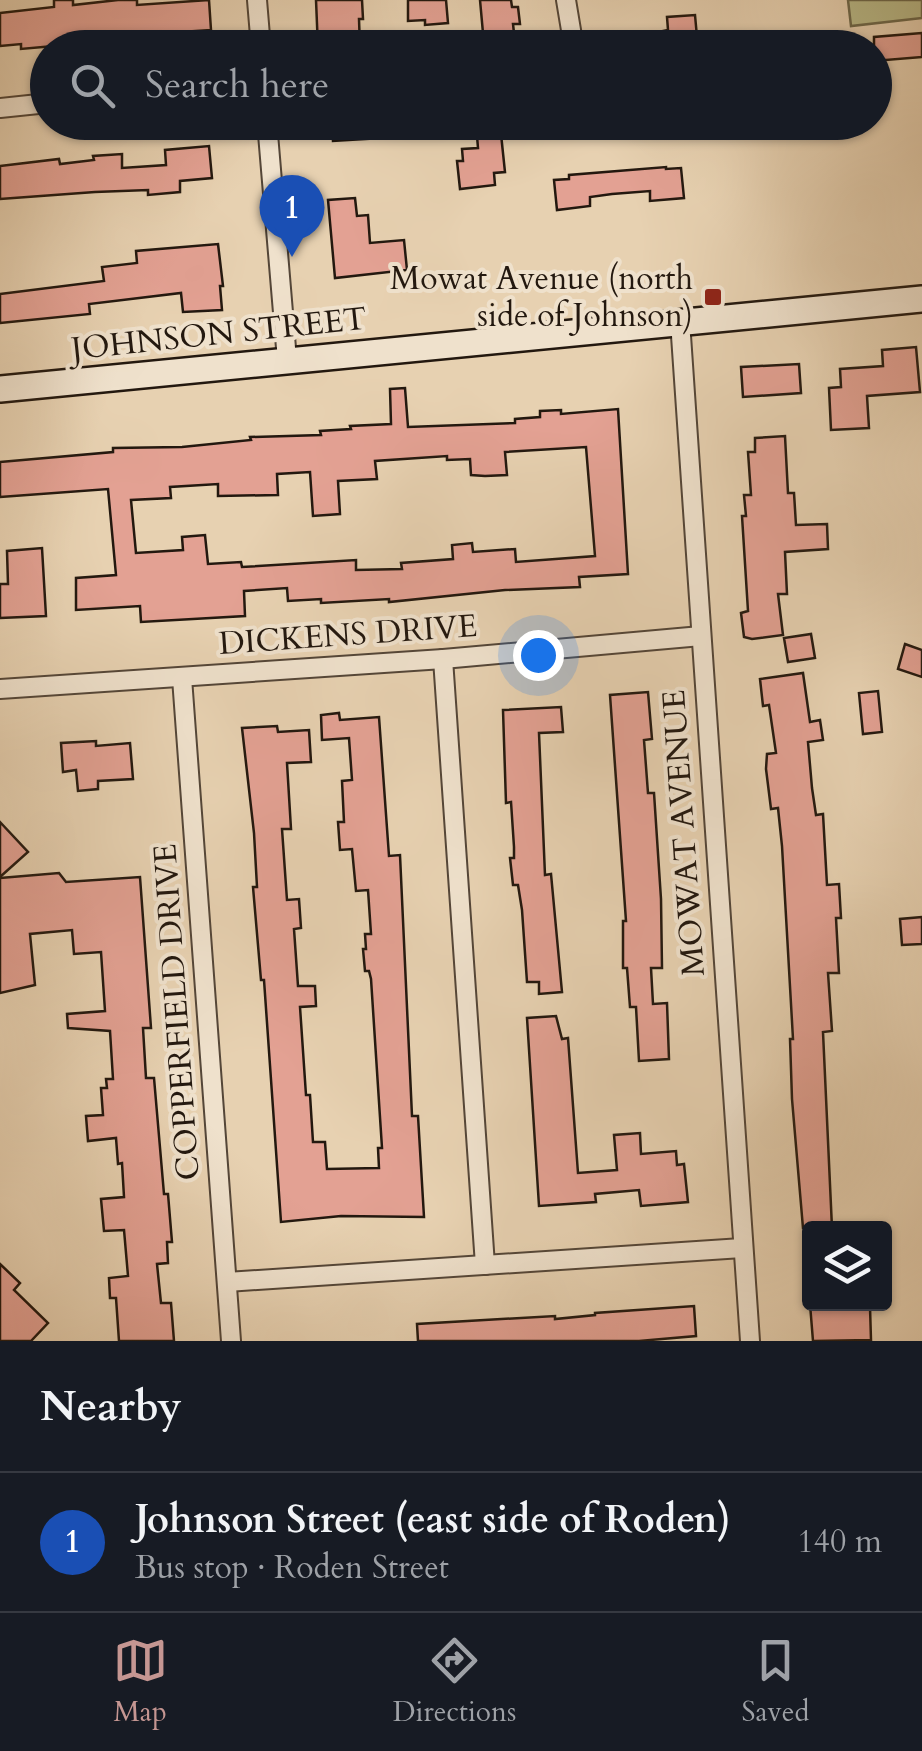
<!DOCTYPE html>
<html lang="en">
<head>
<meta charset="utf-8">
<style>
	:root { --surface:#171b24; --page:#242831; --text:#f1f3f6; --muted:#9ea1a6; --line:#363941; --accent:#c59692 }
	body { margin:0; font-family:Cardo,serif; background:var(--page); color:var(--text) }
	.controls { position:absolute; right:30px; bottom:30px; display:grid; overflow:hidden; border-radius:10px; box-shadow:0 2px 8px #0004 }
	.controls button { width:90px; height:90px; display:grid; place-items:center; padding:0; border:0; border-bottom:2px solid var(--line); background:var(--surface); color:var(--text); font:50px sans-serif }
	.you { position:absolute; left:538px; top:655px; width:35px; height:35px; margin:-25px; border:8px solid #fff; border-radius:50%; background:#1a73e8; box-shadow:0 0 0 15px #1a73e833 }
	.badge { display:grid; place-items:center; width:65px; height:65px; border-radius:50%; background:var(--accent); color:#fff; font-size:32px; font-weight:700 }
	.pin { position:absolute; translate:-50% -82px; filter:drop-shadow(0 2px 5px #0008) }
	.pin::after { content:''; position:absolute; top:52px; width:35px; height:30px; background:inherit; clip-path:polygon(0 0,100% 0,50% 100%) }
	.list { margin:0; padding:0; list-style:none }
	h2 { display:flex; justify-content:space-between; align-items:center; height:130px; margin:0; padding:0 40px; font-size:42px }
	h2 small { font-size:32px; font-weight:400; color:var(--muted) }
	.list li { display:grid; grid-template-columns:65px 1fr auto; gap:30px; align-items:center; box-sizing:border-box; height:140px; padding:0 40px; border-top:2px solid var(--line) }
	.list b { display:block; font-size:38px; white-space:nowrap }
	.list p { margin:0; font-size:32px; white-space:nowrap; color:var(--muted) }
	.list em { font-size:32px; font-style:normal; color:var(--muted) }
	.icon { flex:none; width:55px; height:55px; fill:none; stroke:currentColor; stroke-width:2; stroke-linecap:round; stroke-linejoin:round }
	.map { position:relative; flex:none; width:922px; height:1341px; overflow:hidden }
	.search { position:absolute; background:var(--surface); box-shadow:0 2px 8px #0004; left:30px; right:30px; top:30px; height:110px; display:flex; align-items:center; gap:25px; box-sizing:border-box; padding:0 35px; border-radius:55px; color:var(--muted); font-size:38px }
	.sheet { height:270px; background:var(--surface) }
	nav { display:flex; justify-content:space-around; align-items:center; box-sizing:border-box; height:140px; border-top:2px solid var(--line); background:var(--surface); font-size:28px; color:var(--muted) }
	nav a { display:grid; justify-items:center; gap:5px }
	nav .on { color:var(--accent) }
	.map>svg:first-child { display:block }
	.green { fill:#b9ba89; stroke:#6e694c; stroke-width:2.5 }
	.building { fill:#e3a193; stroke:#23180f; stroke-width:2.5; fill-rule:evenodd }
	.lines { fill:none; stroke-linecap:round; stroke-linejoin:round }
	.minor-casing { stroke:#544638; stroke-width:22 }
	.secondary-casing { stroke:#23180f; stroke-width:30 }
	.minor { stroke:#efe1cc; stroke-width:18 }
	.secondary { stroke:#efe1cc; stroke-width:25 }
	.poi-dot { fill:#8f2418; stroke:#efe1cc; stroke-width:4 }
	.labels { text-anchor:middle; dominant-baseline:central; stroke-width:8; stroke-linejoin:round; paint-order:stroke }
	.poi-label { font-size:32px; fill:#23180f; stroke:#efe1cc; text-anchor:end }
	.street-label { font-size:32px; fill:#23180f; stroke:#efe1cc }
</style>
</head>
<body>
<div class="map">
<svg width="922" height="1341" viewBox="0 0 922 1341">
	<rect width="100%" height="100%" fill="#e7d1b1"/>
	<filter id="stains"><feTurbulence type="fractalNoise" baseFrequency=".002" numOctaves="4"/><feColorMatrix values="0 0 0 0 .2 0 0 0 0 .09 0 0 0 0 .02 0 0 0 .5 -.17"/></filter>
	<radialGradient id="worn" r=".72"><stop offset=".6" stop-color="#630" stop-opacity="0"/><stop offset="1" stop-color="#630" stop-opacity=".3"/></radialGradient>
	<polygon class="green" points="848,0 922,0 922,18 851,26"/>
	<g class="building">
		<polygon points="54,0 73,0 73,5 118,0 137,0 137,5 209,0 211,30 76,39 76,44 21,49 21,44 0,46 0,13 54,7"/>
		<polygon points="316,0 362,0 363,19 359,19 360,48 318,48"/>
		<polygon points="408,0 446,0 448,23 425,25 425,20 408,21"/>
		<polygon points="480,0 511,0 512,7 518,7 520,24 513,24 515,42 484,44"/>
		<polygon points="695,15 698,48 664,48 663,31 668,30 667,17"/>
		<polygon points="922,33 922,57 874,61 874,37"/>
		<polygon points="332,122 398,122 398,137 333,141"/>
		<polygon points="501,134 505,172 494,173 495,185 460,189 457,161 463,161 462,149 478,148 477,136"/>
		<polygon points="209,146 212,178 180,181 180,192 148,195 148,190 95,192 0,199 0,166 59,159 60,164 94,160 93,156 122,154 122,168 166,165 165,150"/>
		<polygon points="666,167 666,169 681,168 684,198 650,201 650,191 612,194 590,197 590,206 557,210 554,180 569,179 569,175"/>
		<polygon points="355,198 357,216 368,215 370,243 404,240 407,270 335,278 328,200"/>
		<polygon points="218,244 223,286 220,286 222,310 183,312 181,293 89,304 90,314 0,323 0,294 104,281 102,267 137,263 136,251"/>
		<polygon points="916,347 920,392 867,396 869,428 831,430 829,388 841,387 840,369 883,366 882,350"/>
		<polygon points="799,364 801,393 743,397 741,367"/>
		<path d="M405,388L408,427L515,423V419L540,417V411L561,410V414L618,409L628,574L579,577L580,587L505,590L389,602V599L321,603V599L288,601L287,588L244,591L245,616L141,622L140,606L76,610V578L116,575L108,489L0,497V462L113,452V448L182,447L251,440L250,437L321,435L320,431L351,429L350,426L391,424L390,389ZM586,447L595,556L516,562L515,549L473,552L472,543L452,545L453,559L401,563L402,569L356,570V560L242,567L241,562L208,564L205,535L182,537L183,550L136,553L131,500L171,498L170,487L218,484V496L278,495L277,474L310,472L313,516L340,514L338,481L377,479L375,461L447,456V460L470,459L471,475L485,476L507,475L505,452Z"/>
		<polygon points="785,436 788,493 794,493 796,525 827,524 828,549 785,552 787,594 778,594 783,635 752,639 744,637 741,613 748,611 742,516 746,516 744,495 751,495 748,452 755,452 755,438"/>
		<polygon points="42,548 46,616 0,618 0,584 8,584 7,551"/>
		<polygon points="811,634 815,658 788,662 784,638"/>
		<polygon points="905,644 922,650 922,677 898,669"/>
		<polygon points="803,673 810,722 820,720 823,740 808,742 812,788 816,815 823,814 827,885 839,884 841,918 836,918 839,973 828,973 832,1031 823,1032 832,1228 803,1228 792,1099 790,1039 793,1039 782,846 778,808 771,809 766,769 767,754 776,753 769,705 763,706 760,679"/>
		<polygon points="878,691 882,732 863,734 859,693"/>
		<polygon points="648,692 652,739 644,740 648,793 654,793 661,899 662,968 651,968 653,1004 667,1003 669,1059 639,1061 636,1007 630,1007 627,968 623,968 623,921 626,921 610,695"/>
		<polygon points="561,707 563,732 539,733 545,875 551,874 562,992 539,994 539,982 527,982 522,910 518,885 513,885 510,858 514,858 514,847 511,802 506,803 503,710"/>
		<polygon points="339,713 340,720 379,717 389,856 400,855 412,1116 418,1116 424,1217 341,1216 281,1222 264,980 261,980 253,887 257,887 254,833 242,728 277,726 278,732 309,730 311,762 287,763 291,829 282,829 287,900 299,899 301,928 294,929 298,986 315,986 316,1006 300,1007 306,1095 310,1095 313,1142 325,1142 327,1169 379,1168 378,1148 382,1148 371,979 369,971 365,971 363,949 366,949 365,934 371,934 368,890 356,891 352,849 340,850 338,822 344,822 342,781 352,780 349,738 322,740 321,715"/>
		<polygon points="96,741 96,746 130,743 133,779 98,781 98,789 78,791 76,770 63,772 61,743"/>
		<polygon points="0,822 28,852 0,877"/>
		<polygon points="59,873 66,882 140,877 151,1028 143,1028 146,1078 154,1078 164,1194 168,1194 172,1242 167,1242 168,1263 157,1264 161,1303 171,1303 174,1341 119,1341 116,1298 110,1298 109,1278 128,1276 124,1230 104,1231 101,1199 124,1197 122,1163 118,1164 116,1138 88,1141 86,1116 103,1115 101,1088 107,1088 106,1079 113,1079 110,1031 68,1028 67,1014 105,1011 101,952 74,954 72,930 30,934 35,985 0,993 0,878"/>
		<polygon points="922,917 922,944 902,945 900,919"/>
		<polygon points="556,1016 562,1039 568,1038 578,1173 617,1170 614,1135 640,1133 641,1154 676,1151 677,1165 684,1164 688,1202 641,1206 639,1190 595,1194 596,1202 539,1206 527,1018"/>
		<polygon points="0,1264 20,1283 14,1290 48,1323 31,1341 0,1341"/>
		<polygon points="810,1304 842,1304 842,1308 870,1307 871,1340 813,1341"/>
		<polygon points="694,1306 696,1336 639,1341 418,1341 417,1324 555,1316 555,1319 595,1315 595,1313"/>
	</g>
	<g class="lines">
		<defs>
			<g id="minor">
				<polyline points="257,0 261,48"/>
				<polyline points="566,0 574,48"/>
				<polyline points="0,108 48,103"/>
				<polyline points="267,122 287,360"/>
				<polyline points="680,321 750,1341"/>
				<polyline points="443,659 485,1265"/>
				<polyline points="182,678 231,1341"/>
				<polyline points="0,689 443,659 701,636"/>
				<polyline points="227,1282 742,1248"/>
			</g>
			<polyline id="secondary" points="0,389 922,299"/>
		</defs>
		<use href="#minor" class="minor-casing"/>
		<use href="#secondary" class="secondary-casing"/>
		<use href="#minor" class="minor"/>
		<use href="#secondary" class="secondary"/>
	</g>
	<rect class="poi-dot" x="703" y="287" width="20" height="20" rx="5"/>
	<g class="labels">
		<g class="poi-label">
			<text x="693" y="279">Mowat Avenue (north<tspan x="693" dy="37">side of Johnson)</tspan></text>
		</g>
		<g class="street-label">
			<text transform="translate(219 334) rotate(-6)">JOHNSON STREET</text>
			<text transform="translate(348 635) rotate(-4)">DICKENS DRIVE</text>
			<text transform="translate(684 833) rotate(-94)">MOWAT AVENUE</text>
			<text transform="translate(177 1012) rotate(-94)">COPPERFIELD DRIVE</text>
		</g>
	</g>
	<rect width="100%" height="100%" filter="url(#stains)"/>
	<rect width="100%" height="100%" fill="url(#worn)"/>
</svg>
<div class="controls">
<button><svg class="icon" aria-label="layers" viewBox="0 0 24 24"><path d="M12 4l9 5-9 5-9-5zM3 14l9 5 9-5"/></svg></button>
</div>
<div class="you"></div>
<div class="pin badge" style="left:292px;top:257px;background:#1a4fb4">1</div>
<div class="search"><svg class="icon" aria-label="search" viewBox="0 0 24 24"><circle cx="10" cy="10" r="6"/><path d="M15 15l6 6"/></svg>Search here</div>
</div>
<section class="sheet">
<h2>Nearby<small></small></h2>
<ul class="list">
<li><span class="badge" style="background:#1a4fb4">1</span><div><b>Johnson Street (east side of Roden)</b><p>Bus stop · Roden Street</p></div><em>140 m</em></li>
</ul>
</section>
<nav>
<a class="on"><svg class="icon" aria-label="map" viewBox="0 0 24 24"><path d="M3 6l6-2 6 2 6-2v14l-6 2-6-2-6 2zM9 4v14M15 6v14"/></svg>Map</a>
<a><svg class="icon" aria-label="directions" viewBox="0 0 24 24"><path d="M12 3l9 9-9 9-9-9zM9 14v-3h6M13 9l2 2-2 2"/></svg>Directions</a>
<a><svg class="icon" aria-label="saved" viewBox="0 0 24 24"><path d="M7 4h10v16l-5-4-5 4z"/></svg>Saved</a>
</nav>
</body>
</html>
